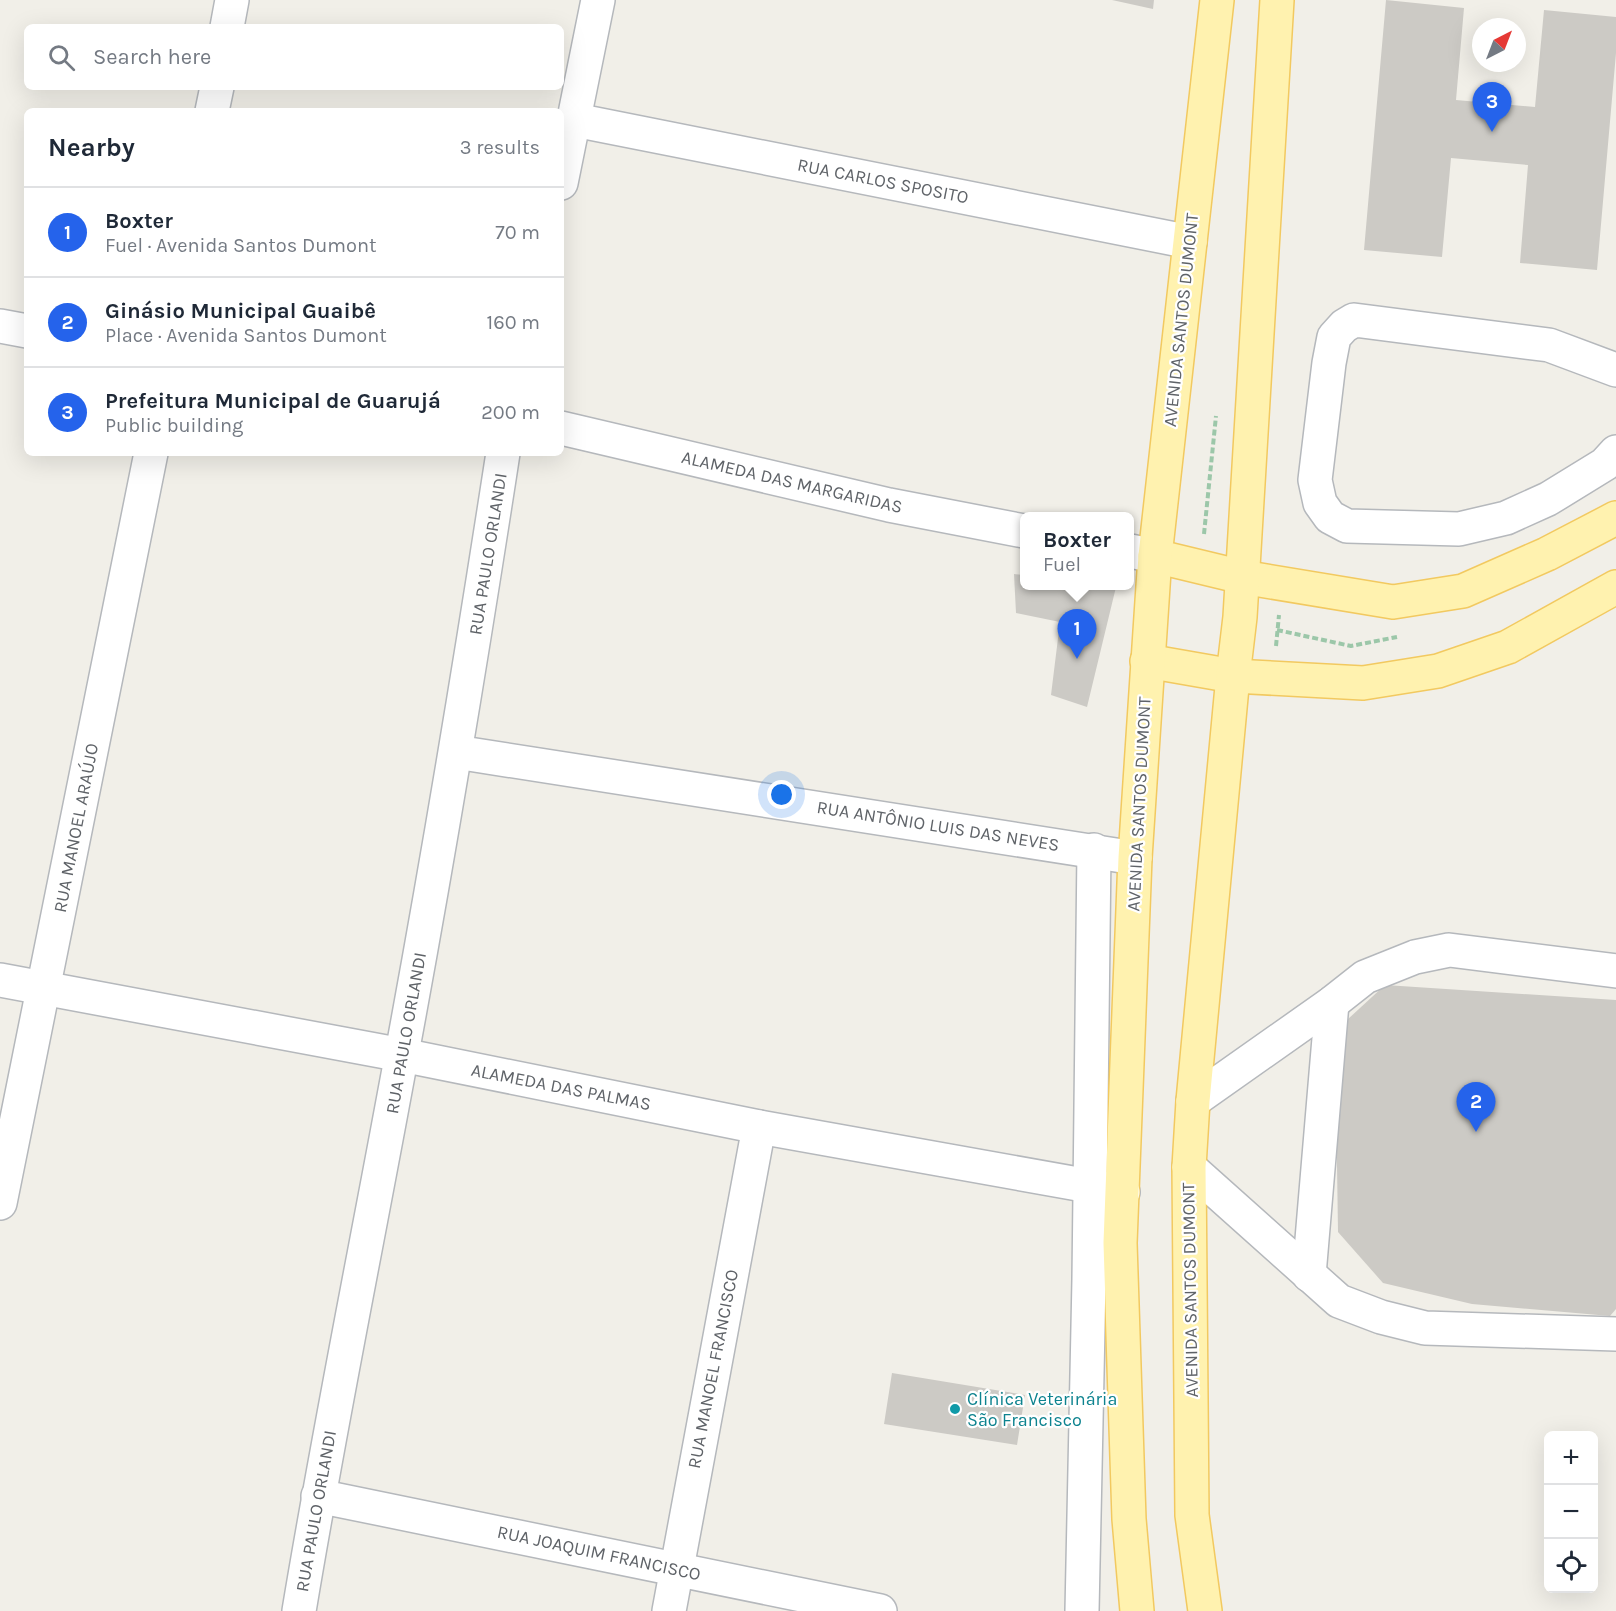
<!DOCTYPE html>
<html lang="en">
<head>
<meta charset="utf-8">
<style>
	:root { --surface:#fff; --page:#f2f2f3; --text:#1f2937; --muted:#747a83; --line:#e0e1e3; --accent:#2563eb }
	body { margin:0; font-family:Karla,sans-serif; background:var(--page); color:var(--text) }
	.controls { position:absolute; right:18px; bottom:18px; display:grid; overflow:hidden; border-radius:9px; box-shadow:0 6px 24px #0002 }
	.controls button { width:54px; height:54px; display:grid; place-items:center; padding:0; border:0; border-bottom:2px solid var(--line); background:var(--surface); color:var(--text); font:30px sans-serif }
	.compass { position:absolute; left:1472px; top:18px; width:54px; height:54px; border-radius:50%; background:var(--surface); box-shadow:0 6px 24px #0002; rotate:42deg }
	.you { position:absolute; left:782px; top:795px; width:21px; height:21px; margin:-15px; border:4px solid #fff; border-radius:50%; background:#1a73e8; box-shadow:0 0 0 9px #1a73e833 }
	.badge { display:grid; place-items:center; width:39px; height:39px; border-radius:50%; background:var(--accent); color:#fff; font-size:20px; font-weight:700 }
	.pin { position:absolute; translate:-50% -50px; filter:drop-shadow(0 2px 3px #0008) }
	.pin::after { content:''; position:absolute; top:32px; width:21px; height:18px; background:inherit; clip-path:polygon(0 0,100% 0,50% 100%) }
	.popup { position:absolute; left:1020px; top:512px; width:114px; height:78px; box-sizing:border-box; display:grid; place-content:center; border-radius:9px; background:var(--surface); filter:drop-shadow(0 2px 4px #0005); font-size:20px; white-space:nowrap; color:var(--muted) }
	.popup b { font-size:22px; color:var(--text) }
	.popup::after { content:''; position:absolute; left:50%; top:100%; margin-left:-12px; border:12px solid transparent; border-top-color:var(--surface) }
	.list { margin:0; padding:0; list-style:none }
	h2 { display:flex; justify-content:space-between; align-items:center; height:78px; margin:0; padding:0 24px; font-size:26px }
	h2 small { font-size:20px; font-weight:400; color:var(--muted) }
	.list li { display:grid; grid-template-columns:39px 1fr auto; gap:18px; align-items:center; box-sizing:border-box; height:90px; padding:0 24px; border-top:2px solid var(--line) }
	.list b { display:block; font-size:22px; white-space:nowrap }
	.list p { margin:0; font-size:20px; white-space:nowrap; color:var(--muted) }
	.list em { font-size:20px; font-style:normal; color:var(--muted) }
	.icon { flex:none; width:33px; height:33px; fill:none; stroke:currentColor; stroke-width:2; stroke-linecap:round; stroke-linejoin:round }
	.map { position:relative; flex:none; width:1616px; height:1611px; overflow:hidden }
	.search { position:absolute; background:var(--surface); box-shadow:0 6px 24px #0002; left:24px; top:24px; width:540px; height:66px; display:flex; align-items:center; gap:15px; box-sizing:border-box; padding:0 21px; border-radius:9px; color:var(--muted); font-size:22px }
	.panel { position:absolute; background:var(--surface); box-shadow:0 6px 24px #0002; left:24px; top:108px; width:540px; height:348px; border-radius:9px }
	.map>svg:first-child { display:block }
	.building { fill:#cccac5 }
	.lines { fill:none; stroke-linecap:round; stroke-linejoin:round }
	.minor-casing { stroke:#b5b8bc; stroke-width:36 }
	.major-casing { stroke:#f2c960; stroke-width:36 }
	.path { stroke:#9cc7a9; stroke-width:4; stroke-dasharray:6 3; stroke-linecap:butt }
	.minor { stroke:#fff; stroke-width:33 }
	.major { stroke:#fff2af; stroke-width:33 }
	.culture-dot { fill:#0f9aa8; stroke:#fff; stroke-width:2 }
	.labels { text-anchor:middle; dominant-baseline:central; stroke-width:4.5; stroke-linejoin:round; paint-order:stroke }
	.street-label { font-size:18px; fill:#5f6368; stroke:#fff }
	.culture-label { font-size:18px; fill:#0d838f; stroke:#fff; text-anchor:start }
</style>
</head>
<body>
<div class="map">
<svg width="1616" height="1611" viewBox="0 0 1616 1611">
	<rect width="100%" height="100%" fill="#f1efe8"/>
	<g class="building">
		<polygon points="1112,0 1154,0 1153,9"/>
		<polygon points="1386,0 1464,8 1456,100 1535,107 1544,10 1616,17 1616,53 1597,270 1520,263 1528,165 1451,158 1442,257 1364,250"/>
		<polygon points="1014,574 1024,575 1024,586 1116,587 1087,707 1051,695 1060,622 1016,613"/>
		<polygon points="1385,985 1616,1000 1616,1309 1610,1316 1472,1304 1383,1283 1338,1232 1335,1031"/>
		<polygon points="892,1373 1025,1395 1017,1445 884,1424"/>
	</g>
	<g class="lines">
		<defs>
			<g id="minor">
				<polyline points="227,27 232,0"/>
				<polyline points="212,111 217,87"/>
				<polyline points="575,120 1190,242"/>
				<polyline points="561,183 598,0"/>
				<polyline points="0,326 27,331"/>
				<polyline points="1616,370 1549,345 1354,320 1344,326 1334,337 1329,363 1315,480 1320,503 1330,517 1347,526 1459,529 1506,518 1548,499 1605,464 1616,452"/>
				<polyline points="561,428 889,505 1024,531"/>
				<polyline points="1130,551 1155,556"/>
				<polyline points="456,752 1135,858"/>
				<polyline points="0,980 402,1055 759,1127 1123,1192"/>
				<polyline points="1193,1101 1332,1003 1365,977 1415,957 1449,950 1616,971"/>
				<polyline points="1189,1167 1339,1301 1381,1317 1425,1328 1616,1334"/>
				<polyline points="0,1203 151,453"/>
				<polyline points="1309,1275 1332,1003"/>
				<polyline points="318,1496 880,1611"/>
				<path d="M299,1611C330,1424 368,1239 402,1053C439,854 472,654 503,453"/>
				<polyline points="669,1611 759,1127"/>
				<polyline points="1082,1611 1089,1279 1094,850"/>
			</g>
			<g id="major">
				<polyline points="1155,556 1242,577 1393,602 1463,591 1547,554 1616,518"/>
				<polyline points="1147,661 1233,676 1363,683 1438,671 1508,647 1616,587"/>
				<polyline points="1137,1611 1129,1519 1120,1243 1135,858 1155,556 1217,0"/>
				<polyline points="1205,1611 1192,1515 1189,1167 1193,1101 1233,676 1240,617 1277,0"/>
			</g>
		</defs>
		<use href="#minor" class="minor-casing"/>
		<use href="#major" class="major-casing"/>
		<g class="path">
			<polyline points="1204,534 1216,416"/>
			<polyline points="1277,630 1351,646 1397,637"/>
			<polyline points="1276,646 1279,615"/>
		</g>
		<use href="#minor" class="minor"/>
		<use href="#major" class="major"/>
	</g>
	<circle class="culture-dot" cx="955" cy="1409" r="6"/>
	<g class="labels">
		<g class="street-label">
			<text transform="translate(883 181) rotate(11)">RUA CARLOS SPOSITO</text>
			<text transform="translate(1181 320) rotate(-84)">AVENIDA SANTOS DUMONT</text>
			<text transform="translate(792 482) rotate(13)">ALAMEDA DAS MARGARIDAS</text>
			<text transform="translate(488 554) rotate(-81)">RUA PAULO ORLANDI</text>
			<text transform="translate(1139 804) rotate(-87)">AVENIDA SANTOS DUMONT</text>
			<text transform="translate(938 826) rotate(9)">RUA ANTÔNIO LUIS DAS NEVES</text>
			<text transform="translate(76 828) rotate(-79)">RUA MANOEL ARAÚJO</text>
			<text transform="translate(406 1033) rotate(-80)">RUA PAULO ORLANDI</text>
			<text transform="translate(561 1087) rotate(11)">ALAMEDA DAS PALMAS</text>
			<text transform="translate(1190 1290) rotate(-91)">AVENIDA SANTOS DUMONT</text>
			<text transform="translate(713 1369) rotate(-79)">RUA MANOEL FRANCISCO</text>
			<text transform="translate(316 1511) rotate(-80)">RUA PAULO ORLANDI</text>
			<text transform="translate(599 1553) rotate(12)">RUA JOAQUIM FRANCISCO</text>
		</g>
		<g class="culture-label">
			<text x="967" y="1399">Clínica Veterinária<tspan x="967" dy="21">São Francisco</tspan></text>
		</g>
	</g>
</svg>
<div class="controls">
<button>+</button>
<button>−</button>
<button><svg class="icon" aria-label="locate" viewBox="0 0 24 24"><circle cx="12" cy="12" r="6"/><path d="M12 2v4M12 18v4M2 12h4M18 12h4"/></svg></button>
</div>
<svg class="compass" viewBox="-18 -18 36 36"><path d="M0-13l5 13h-10z" fill="#e53935"/><path d="M0 13l5-13h-10z" fill="#747a83"/></svg>
<div class="you"></div>
<div class="pin badge" style="left:1077px;top:659px">1</div>
<div class="popup"><b>Boxter</b>Fuel</div>
<div class="pin badge" style="left:1476px;top:1132px">2</div>
<div class="pin badge" style="left:1492px;top:132px">3</div>
<div class="search"><svg class="icon" aria-label="search" viewBox="0 0 24 24"><circle cx="10" cy="10" r="6"/><path d="M15 15l6 6"/></svg>Search here</div>
<section class="panel">
<h2>Nearby<small>3 results</small></h2>
<ul class="list">
<li><span class="badge">1</span><div><b>Boxter</b><p>Fuel · Avenida Santos Dumont</p></div><em>70 m</em></li>
<li><span class="badge">2</span><div><b>Ginásio Municipal Guaibê</b><p>Place · Avenida Santos Dumont</p></div><em>160 m</em></li>
<li><span class="badge">3</span><div><b>Prefeitura Municipal de Guarujá</b><p>Public building</p></div><em>200 m</em></li>
</ul>
</section>
</div>
</body>
</html>
